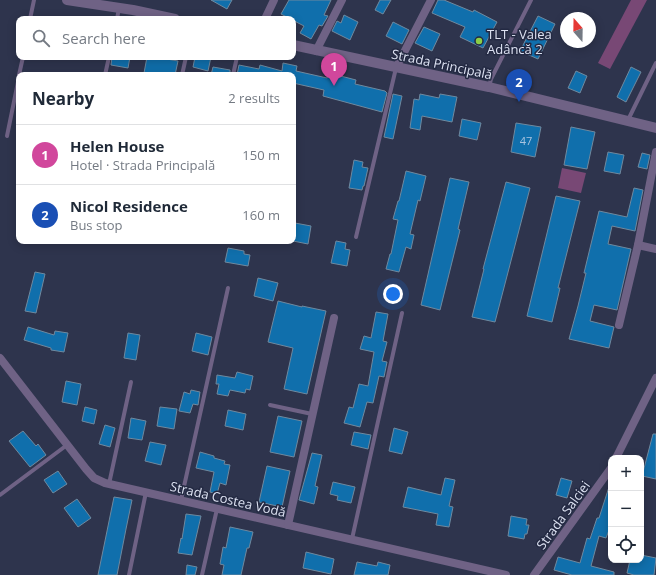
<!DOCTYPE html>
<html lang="en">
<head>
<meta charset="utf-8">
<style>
	:root { --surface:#fff; --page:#f6f6f7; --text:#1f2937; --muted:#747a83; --line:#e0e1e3; --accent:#0b8043 }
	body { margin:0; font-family:"Open Sans",sans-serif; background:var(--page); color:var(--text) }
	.controls { position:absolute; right:12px; bottom:12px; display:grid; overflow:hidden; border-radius:8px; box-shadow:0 2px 10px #0003 }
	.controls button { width:36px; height:36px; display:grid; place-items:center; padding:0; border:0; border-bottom:1px solid var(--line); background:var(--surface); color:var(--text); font:20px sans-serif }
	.compass { position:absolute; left:560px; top:12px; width:36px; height:36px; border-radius:50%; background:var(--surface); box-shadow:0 2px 10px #0003; rotate:340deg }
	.you { position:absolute; left:393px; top:294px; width:14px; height:14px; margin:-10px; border:3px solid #fff; border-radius:50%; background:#1a73e8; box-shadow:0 0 0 6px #1a73e833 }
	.badge { display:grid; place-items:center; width:26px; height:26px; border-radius:50%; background:var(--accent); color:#fff; font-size:13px; font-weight:700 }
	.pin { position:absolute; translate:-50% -33px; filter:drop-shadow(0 1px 2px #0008) }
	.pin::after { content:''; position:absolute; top:21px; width:14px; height:12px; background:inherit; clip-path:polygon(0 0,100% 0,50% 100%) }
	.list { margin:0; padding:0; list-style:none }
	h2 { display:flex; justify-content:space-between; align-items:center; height:52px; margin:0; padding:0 16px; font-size:17px }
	h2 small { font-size:13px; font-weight:400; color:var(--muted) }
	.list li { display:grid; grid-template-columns:26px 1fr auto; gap:12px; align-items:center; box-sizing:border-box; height:60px; padding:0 16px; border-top:1px solid var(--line) }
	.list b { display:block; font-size:15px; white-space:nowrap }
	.list p { margin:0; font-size:13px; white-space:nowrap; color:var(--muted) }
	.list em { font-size:13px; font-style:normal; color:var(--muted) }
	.icon { flex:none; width:22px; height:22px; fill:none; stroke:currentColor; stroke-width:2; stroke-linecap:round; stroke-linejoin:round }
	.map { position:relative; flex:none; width:656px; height:575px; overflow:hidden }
	.search { position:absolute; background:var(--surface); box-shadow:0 2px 10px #0003; left:16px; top:16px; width:280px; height:44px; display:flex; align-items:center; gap:10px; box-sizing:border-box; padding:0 14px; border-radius:8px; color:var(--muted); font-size:15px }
	.panel { position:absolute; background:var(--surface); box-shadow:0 2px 10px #0003; left:16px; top:72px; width:280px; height:172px; border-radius:8px }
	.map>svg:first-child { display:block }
	.green { fill:#784875 }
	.building { fill:#106fac; stroke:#6f899f }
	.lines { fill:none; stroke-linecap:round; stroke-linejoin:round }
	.service { stroke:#6f6285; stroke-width:4 }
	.minor { stroke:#6f6285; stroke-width:8 }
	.tertiary { stroke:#6f6285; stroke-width:10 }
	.poi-dot { fill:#8bce46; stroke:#242a43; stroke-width:1.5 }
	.labels { text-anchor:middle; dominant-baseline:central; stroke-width:3; stroke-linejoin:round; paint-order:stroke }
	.number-label { font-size:11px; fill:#a9c4e0 }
	.poi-label { font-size:13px; fill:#dce1f1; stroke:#242a43; text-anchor:start }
	.street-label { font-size:13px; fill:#dce1f1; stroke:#242a43 }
</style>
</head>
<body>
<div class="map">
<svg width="656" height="575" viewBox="0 0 656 575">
	<rect width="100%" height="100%" fill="#2e344d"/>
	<g class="green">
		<polygon points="631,0 647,0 610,69 598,63"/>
		<polygon points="562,168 586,173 581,193 558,188"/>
	</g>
	<g class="building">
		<polygon points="211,0 232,0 227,9"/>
		<polygon points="289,0 331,0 324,15 328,16 322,26 319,25 311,39 300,33 304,26 281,14"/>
		<polygon points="380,0 391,0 383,14 375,10"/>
		<polygon points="438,0 444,0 473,12 474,10 497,22 483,48 460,37 465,27 432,13"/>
		<polygon points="344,15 358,22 350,40 332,31 337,21 341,23"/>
		<polygon points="538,16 555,24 538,59 520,51"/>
		<polygon points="393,22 409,30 402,44 386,36"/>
		<polygon points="424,27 440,34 432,51 415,43"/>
		<polygon points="112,57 130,57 128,68 111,65"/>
		<polygon points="147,57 162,57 161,58 178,61 175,75 156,75 144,73"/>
		<polygon points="195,57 211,57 208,71 193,67"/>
		<polygon points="283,63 297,66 296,71 327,78 329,73 356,80 355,84 385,91 387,93 382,112 323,96 324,90 293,83 293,75 237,75 239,65 259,69 260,65 282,71"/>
		<polygon points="213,67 230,70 230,75 211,75"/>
		<polygon points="631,67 641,72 626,102 617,97"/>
		<polygon points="576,71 587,76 580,93 568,88"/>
		<polygon points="393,94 402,96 393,139 384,137"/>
		<polygon points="420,94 439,98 440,94 457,97 452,122 422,116 420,130 410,128 414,99 419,100"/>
		<polygon points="462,119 481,123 477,140 459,136"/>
		<polygon points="516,123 541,127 535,157 511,152"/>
		<polygon points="571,127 595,132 587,169 564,165"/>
		<polygon points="608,152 624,155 620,174 604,171"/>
		<polygon points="642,153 650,155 647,169 638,167"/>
		<polygon points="354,160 363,162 362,167 368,168 364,186 363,186 362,190 349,188"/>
		<polygon points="406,171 426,176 420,201 418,200 410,234 414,235 411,249 406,247 399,272 386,269 390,254 391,254 398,220 393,219 398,201 399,201"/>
		<polygon points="450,178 469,182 458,229 460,230 440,310 421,305"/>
		<polygon points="506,182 530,188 495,322 472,317 484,269 483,269"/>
		<polygon points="634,188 643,190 635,231 612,226 608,244 631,249 617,310 594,305 590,321 614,327 609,348 569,339 578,306 586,273 584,273 599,211 627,217"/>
		<polygon points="556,196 580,201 558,288 560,288 552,322 527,316"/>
		<polygon points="295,223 311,226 308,244 293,241"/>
		<polygon points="336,241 346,243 345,249 350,250 347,266 331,263"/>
		<polygon points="228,248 244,251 244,254 250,255 248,266 225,262"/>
		<polygon points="35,272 45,274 36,313 25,311"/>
		<polygon points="258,278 278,283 273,301 254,296"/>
		<polygon points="278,301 302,307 302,306 326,311 307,394 284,389 293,348 268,342"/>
		<polygon points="376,312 388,314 383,341 387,342 382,361 387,362 384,377 379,376 373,403 367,402 360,427 344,423 349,407 353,408 359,384 368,386 374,352 360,349 364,336 371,338"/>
		<polygon points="28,327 54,335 55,331 68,333 64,352 51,350 51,348 24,340"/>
		<polygon points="128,333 140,335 136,360 124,358"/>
		<polygon points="196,333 212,337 208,355 192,351"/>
		<polygon points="237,372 253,376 250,390 246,389 245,393 230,390 228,396 217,394 219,384 216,384 217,375 235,378"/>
		<polygon points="66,381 81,384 77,405 62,402"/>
		<polygon points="191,390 200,392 198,405 193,404 190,413 179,411 184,392 190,394"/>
		<polygon points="85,407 97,410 94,424 82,421"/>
		<polygon points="160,407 177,409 174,429 157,426"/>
		<polygon points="228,410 246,414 243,430 225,426"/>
		<polygon points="278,416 302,421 294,457 270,452"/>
		<polygon points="131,418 146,421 142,440 128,438"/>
		<polygon points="105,425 115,428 110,447 99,444"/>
		<polygon points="394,428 408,432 402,454 389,451"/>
		<polygon points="23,431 36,446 38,444 46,455 30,467 9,441"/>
		<polygon points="354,432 371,435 368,449 351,445"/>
		<polygon points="653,434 656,434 656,479 642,476"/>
		<polygon points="150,442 166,445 161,465 145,461"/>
		<polygon points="200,452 214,456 214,458 225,461 224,464 230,465 226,485 220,483 217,494 210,492 214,472 196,468"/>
		<polygon points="312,453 322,455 315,486 318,487 314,504 299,500"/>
		<polygon points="267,466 290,471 282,507 259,502"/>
		<polygon points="58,471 67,484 53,493 44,480"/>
		<polygon points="445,478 455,480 449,506 453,507 449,527 436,525 438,514 403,507 408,487 441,495"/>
		<polygon points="561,478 572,481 567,498 556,495"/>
		<polygon points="333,482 355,487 351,503 337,500 338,496 330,494"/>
		<polygon points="609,487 611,487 611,525 606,538 599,536 591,566 614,572 614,575 572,575 554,570 558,557 580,563 587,538 590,539 597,518 599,518"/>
		<polygon points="114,497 132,500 126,529 117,575 98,575"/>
		<polygon points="77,499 91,518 78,527 64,508"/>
		<polygon points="186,514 201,516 192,555 178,553 181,538 182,539"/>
		<polygon points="511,516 527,519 526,525 529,525 527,534 525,534 524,539 508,536"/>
		<polygon points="230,527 253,532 249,548 247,548 241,575 222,575 224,565 220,564 223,547 226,548"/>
		<polygon points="306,552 334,559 331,574 303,568"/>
		<polygon points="641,555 656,558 654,575 634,575 627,573 630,560 641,560"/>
		<polygon points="357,562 377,566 378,562 390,565 388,575 354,575"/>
		<polygon points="187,565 197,567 195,575 186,575"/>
	</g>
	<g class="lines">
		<g class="service">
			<polyline points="30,19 34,0"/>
			<polyline points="117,19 119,8"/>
			<polyline points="19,75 23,57"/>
			<polyline points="105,75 109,57"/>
			<polyline points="182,75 186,57"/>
			<polyline points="233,75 237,57"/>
			<polyline points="489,87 491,79 531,0"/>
			<polyline points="628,120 656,63"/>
			<polyline points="7,136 19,77"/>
			<polyline points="356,237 396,68"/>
			<polyline points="270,405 312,414"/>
			<polyline points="109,484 131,382"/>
			<polyline points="0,495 67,445"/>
			<polyline points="181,500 228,288"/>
			<polyline points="352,539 402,313"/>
			<polyline points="129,575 146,492"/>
			<polyline points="202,575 217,509"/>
		</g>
		<g class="minor">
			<polyline points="265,19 274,0"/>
			<polyline points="316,51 342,0"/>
			<polyline points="396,68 431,0"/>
			<polyline points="638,245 656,249"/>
			<polyline points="619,325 638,245 656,152"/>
			<polyline points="0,358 86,469 94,478 105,483 506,575"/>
			<polyline points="616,458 656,378"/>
			<polyline points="288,525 334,318"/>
			<polyline points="534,575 611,468"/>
		</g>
		<g class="tertiary">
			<polyline points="67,0 133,10 175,19"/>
			<polyline points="293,45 489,87 656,128"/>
		</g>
	</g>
	<circle class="poi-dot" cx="479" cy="41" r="4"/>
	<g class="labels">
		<g class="number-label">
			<text x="526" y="140">47</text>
		</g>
		<g class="poi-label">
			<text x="487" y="34">TLT - Valea<tspan x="487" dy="15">Adâncă 2</tspan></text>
		</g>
		<g class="street-label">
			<text transform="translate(442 64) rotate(12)">Strada Principală</text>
			<text transform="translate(228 499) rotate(13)">Strada Costea Vodă</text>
			<text transform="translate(563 515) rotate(-54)">Strada Salciei</text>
		</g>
	</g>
</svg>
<div class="controls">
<button>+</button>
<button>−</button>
<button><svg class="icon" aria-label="locate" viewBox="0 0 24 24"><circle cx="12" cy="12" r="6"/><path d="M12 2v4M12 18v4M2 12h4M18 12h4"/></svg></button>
</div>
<svg class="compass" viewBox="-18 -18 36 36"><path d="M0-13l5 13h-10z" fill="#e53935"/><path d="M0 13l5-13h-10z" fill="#747a83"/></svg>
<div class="you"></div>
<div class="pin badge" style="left:334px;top:86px;background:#d1479c">1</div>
<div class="pin badge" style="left:519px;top:102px;background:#1a4fb4">2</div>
<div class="search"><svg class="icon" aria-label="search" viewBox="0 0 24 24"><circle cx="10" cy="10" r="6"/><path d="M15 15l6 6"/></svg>Search here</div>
<section class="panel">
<h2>Nearby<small>2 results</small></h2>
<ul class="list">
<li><span class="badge" style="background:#d1479c">1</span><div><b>Helen House</b><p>Hotel · Strada Principală</p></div><em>150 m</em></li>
<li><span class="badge" style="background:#1a4fb4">2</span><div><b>Nicol Residence</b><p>Bus stop</p></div><em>160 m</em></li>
</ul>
</section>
</div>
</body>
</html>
